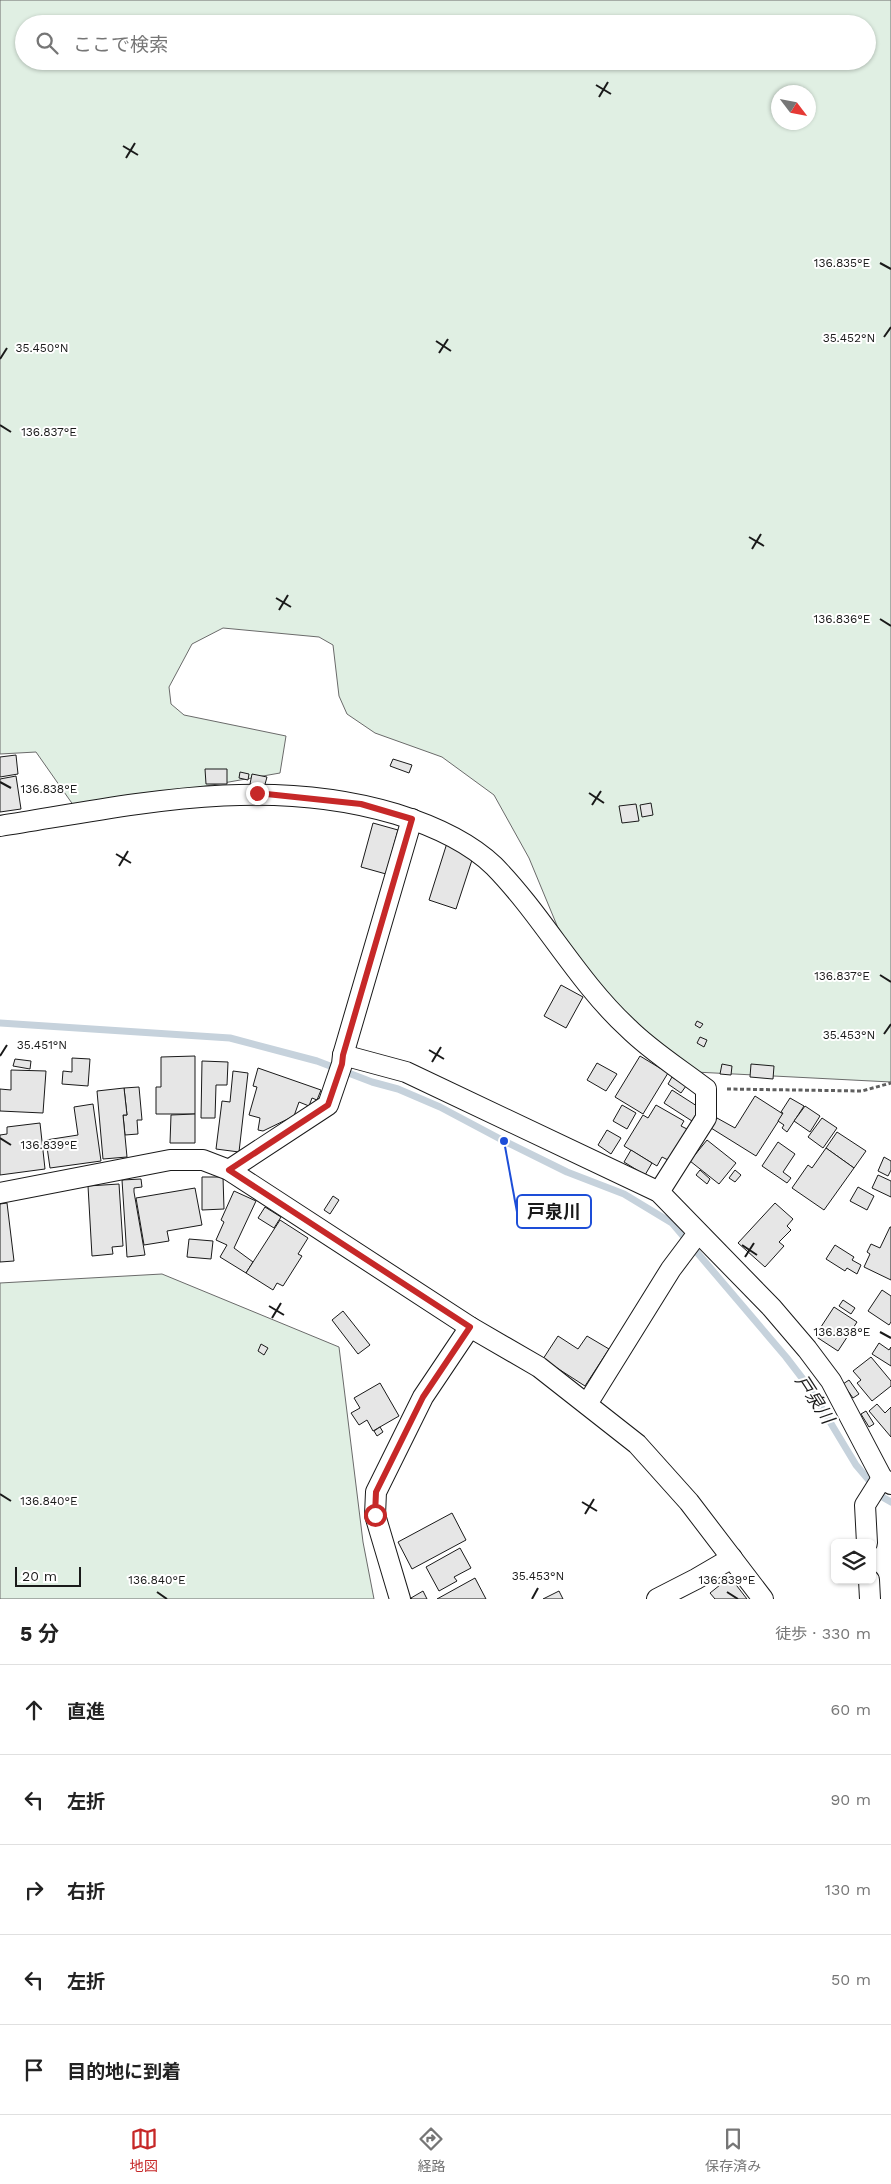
<!DOCTYPE html>
<html lang="ja">
<head>
<meta charset="utf-8">
<style>
	:root { --surface:#fff; --page:#f6f6f6; --text:#222; --muted:#767676; --line:#e0e0e0; --accent:#c62828 }
	body { margin:0; font-family:"Work Sans","Noto Sans JP",sans-serif; background:var(--page); color:var(--text) }
	.controls { position:absolute; right:15px; bottom:15px; display:grid; overflow:hidden; border-radius:8px; box-shadow:0 1px 4px #0004 }
	.controls button { width:45px; height:45px; display:grid; place-items:center; padding:0; border:0; border-bottom:1px solid var(--line); background:var(--surface); color:var(--text); font:25px sans-serif }
	.compass { position:absolute; left:771px; top:85px; width:45px; height:45px; border-radius:50%; background:var(--surface); box-shadow:0 1px 4px #0004; rotate:122deg }
	.scale { position:absolute; left:15px; bottom:12px; width:66px; box-sizing:border-box; padding-left:5px; border:2px solid #1a1a1a; border-top:0; font-size:14px; line-height:18px; white-space:nowrap; color:#1a1a1a; -webkit-text-stroke:4px #fff; paint-order:stroke }
	.stop { position:absolute; width:15px; height:15px; margin:-11px; border:4px solid #c62828; border-radius:50%; background:#fff }
	.stop.end { background:#c62828; border-color:#fff; box-shadow:0 1px 5px #0008 }
	.list { margin:0; padding:0; list-style:none }
	h2 { display:flex; justify-content:space-between; align-items:center; height:65px; margin:0; padding:0 20px; font-size:21px }
	h2 small { font-size:16px; font-weight:400; color:var(--muted) }
	.list li { display:grid; grid-template-columns:32px 1fr auto; gap:15px; align-items:center; box-sizing:border-box; height:90px; padding:0 20px; border-top:1px solid var(--line) }
	.list b { display:block; font-size:19px; white-space:nowrap }
	.list em { font-size:16px; font-style:normal; color:var(--muted) }
	.icon { flex:none; width:28px; height:28px; fill:none; stroke:currentColor; stroke-width:2; stroke-linecap:round; stroke-linejoin:round }
	.map { position:relative; flex:none; width:891px; height:1599px; overflow:hidden }
	.search { position:absolute; background:var(--surface); box-shadow:0 1px 4px #0004; left:15px; right:15px; top:15px; height:55px; display:flex; align-items:center; gap:12px; box-sizing:border-box; padding:0 18px; border-radius:28px; color:var(--muted); font-size:19px }
	.sheet { height:515px; background:var(--surface) }
	nav { display:flex; justify-content:space-around; align-items:center; box-sizing:border-box; height:70px; border-top:1px solid var(--line); background:var(--surface); font-size:14px; color:var(--muted) }
	nav a { display:grid; justify-items:center; gap:2px }
	nav .on { color:var(--accent) }
	.map>svg:first-child { display:block }
	.green { fill:#e0efe3; stroke:#6a6a6a; fill-rule:evenodd }
	.lines { fill:none; stroke-linecap:round; stroke-linejoin:round }
	.stream { stroke:#c6d2dc; stroke-width:7 }
	.building { fill:#e6e6e6; stroke:#1a1a1a }
	.street-casing { stroke:#1a1a1a; stroke-width:22 }
	.path { stroke:#5f5f5f; stroke-width:3; stroke-dasharray:4 2.5; stroke-linecap:butt }
	.street { stroke:#fff; stroke-width:20 }
	.route { stroke:#c62828; stroke-width:6 }
	.ticks { fill:none; stroke:#1a1a1a; stroke-width:2 }
	.labels { text-anchor:middle; dominant-baseline:central; stroke-width:4; stroke-linejoin:round; paint-order:stroke }
	.water-label { font-size:18px; font-style:italic; fill:#1a1a1a; stroke:#fff }
	.ticks-label { font-size:12px; text-anchor:middle; fill:#1a1a1a; stroke:#fff; stroke-width:4; stroke-linejoin:round; paint-order:stroke }
	.leader { fill:none; stroke:#1d4ed8; stroke-width:2 }
	.callout-dot { fill:#1d4ed8; stroke:#fff; stroke-width:2 }
	.callout { fill:#fff; stroke:#1d4ed8; stroke-width:2 }
	.callout-label { font-size:18px; text-anchor:middle; font-weight:bold; fill:#1a1a1a }
</style>
</head>
<body>
<div class="map">
<svg width="891" height="1599" viewBox="0 0 891 1599">
	<rect width="100%" height="100%" fill="#fff"/>
	<g class="green">
		<path d="M0,0H891V1082L695,1072L625,1029L563,940L529,858L494,795L442,757L375,733L347,714L339,696L333,645L319,637L223,628L192,644L169,687L171,704L184,715L286,736L280,773L76,809L36,752L0,754ZM24,24H867V61H24ZM778,92H808V122H778Z"/>
		<polygon points="162,1274 339,1347 363,1542 374,1599 0,1599 0,1283"/>
	</g>
	<g class="lines">
		<polyline class="stream" points="0,1023 230,1038 317,1061 372,1082 398,1089 440,1107 504,1141 567,1172 624,1194 672,1223 786,1357 809,1387 856,1465 884,1498 891,1502"/>
	</g>
	<g class="building">
		<polygon points="16,755 18,774 0,777 0,757"/>
		<polygon points="393,759 412,765 409,773 390,766"/>
		<polygon points="205,769 227,769 227,784 206,784"/>
		<polygon points="240,772 249,774 248,780 239,778"/>
		<polygon points="252,774 267,777 264,788 250,784"/>
		<polygon points="16,776 21,809 0,812 0,779"/>
		<polygon points="651,803 653,815 642,817 640,805"/>
		<polygon points="636,804 639,821 622,823 619,806"/>
		<polygon points="373,823 398,830 386,874 361,867"/>
		<polygon points="447,843 473,857 456,909 429,900"/>
		<polygon points="561,985 583,997 566,1028 544,1016"/>
		<polygon points="697,1021 703,1024 700,1028 695,1025"/>
		<polygon points="700,1037 707,1040 704,1047 697,1043"/>
		<polygon points="195,1056 195,1114 156,1114 156,1087 161,1087 161,1057"/>
		<polygon points="640,1056 668,1073 643,1114 615,1097"/>
		<polygon points="72,1058 90,1059 88,1086 62,1084 63,1071 72,1072"/>
		<polygon points="15,1059 31,1061 30,1069 13,1066"/>
		<polygon points="202,1061 228,1062 227,1085 216,1085 215,1118 201,1118"/>
		<polygon points="597,1063 617,1074 606,1091 587,1080"/>
		<polygon points="722,1064 732,1066 731,1075 720,1074"/>
		<polygon points="751,1064 774,1066 773,1079 750,1077"/>
		<polygon points="258,1068 321,1090 317,1100 312,1098 309,1106 299,1102 294,1116 263,1131 258,1130 260,1118 249,1115 257,1087 253,1086"/>
		<polygon points="11,1070 46,1071 43,1113 0,1111 0,1089 11,1090"/>
		<polygon points="233,1071 248,1073 239,1152 216,1149 222,1101 230,1102"/>
		<polygon points="672,1077 686,1086 681,1093 668,1084"/>
		<polygon points="139,1087 142,1120 137,1120 138,1134 125,1135 123,1115 127,1115 124,1088"/>
		<polygon points="124,1088 127,1115 123,1115 127,1157 103,1159 97,1091"/>
		<polygon points="672,1090 700,1108 692,1121 664,1103"/>
		<polygon points="755,1096 783,1114 756,1156 711,1128 717,1118 735,1128"/>
		<polygon points="790,1098 804,1106 787,1132 782,1128 784,1125 778,1121 783,1113 781,1112"/>
		<polygon points="93,1104 101,1161 50,1168 46,1140 78,1135 74,1107"/>
		<polygon points="622,1105 636,1113 627,1129 613,1121"/>
		<polygon points="656,1105 684,1121 681,1126 687,1129 668,1160 662,1157 657,1166 624,1146 643,1115 648,1118"/>
		<polygon points="805,1106 820,1116 810,1132 794,1121"/>
		<polygon points="195,1114 195,1143 170,1143 171,1115"/>
		<polygon points="822,1118 837,1128 823,1148 808,1137"/>
		<polygon points="40,1123 45,1169 0,1175 0,1135 7,1134 7,1127"/>
		<polygon points="607,1130 621,1138 611,1154 598,1145"/>
		<polygon points="837,1132 866,1151 854,1168 826,1148"/>
		<polygon points="707,1140 736,1163 719,1184 690,1161"/>
		<polygon points="778,1142 795,1154 783,1172 791,1178 787,1183 762,1166"/>
		<polygon points="826,1148 854,1168 824,1210 792,1188 808,1165 812,1168"/>
		<polygon points="631,1150 652,1163 645,1175 624,1162"/>
		<polygon points="884,1157 891,1161 891,1170 888,1176 878,1171"/>
		<polygon points="700,1170 710,1179 707,1184 696,1175"/>
		<polygon points="735,1170 741,1175 735,1182 729,1178"/>
		<polygon points="878,1175 891,1181 891,1197 872,1188"/>
		<polygon points="202,1177 223,1177 224,1209 202,1210"/>
		<polygon points="141,1179 142,1187 134,1188 134,1192 145,1255 127,1257 122,1180"/>
		<polygon points="119,1184 123,1246 112,1247 113,1254 92,1256 88,1186"/>
		<polygon points="858,1187 874,1196 867,1210 850,1201"/>
		<polygon points="195,1188 202,1225 167,1231 169,1241 144,1245 136,1198"/>
		<polygon points="234,1191 256,1201 234,1248 253,1262 246,1273 220,1257 227,1245 216,1240 224,1222 221,1220"/>
		<polygon points="333,1196 339,1200 330,1214 324,1210"/>
		<polygon points="7,1203 14,1261 0,1262 0,1204"/>
		<polygon points="775,1203 793,1219 787,1226 791,1230 779,1242 784,1246 765,1267 738,1243"/>
		<polygon points="265,1207 281,1217 274,1228 258,1218"/>
		<polygon points="280,1220 308,1238 298,1254 302,1256 283,1286 277,1283 273,1290 246,1273"/>
		<polygon points="890,1227 891,1227 891,1280 864,1267 870,1254 867,1252 871,1244 880,1248"/>
		<polygon points="189,1239 213,1241 211,1259 187,1257"/>
		<polygon points="835,1245 854,1257 852,1260 861,1265 857,1274 847,1268 845,1271 826,1259"/>
		<polygon points="882,1290 891,1296 891,1322 889,1325 868,1311"/>
		<polygon points="843,1300 855,1308 851,1314 839,1306"/>
		<polygon points="834,1307 857,1322 838,1351 815,1336"/>
		<polygon points="343,1311 370,1345 358,1354 332,1320"/>
		<polygon points="558,1336 578,1349 587,1336 609,1349 585,1386 543,1359"/>
		<polygon points="879,1343 889,1350 891,1347 891,1366 872,1354"/>
		<polygon points="261,1344 268,1348 264,1355 258,1351"/>
		<polygon points="871,1357 891,1381 891,1386 872,1401 857,1383 861,1380 853,1371"/>
		<polygon points="849,1380 859,1394 853,1398 843,1384"/>
		<polygon points="380,1383 399,1416 373,1431 367,1420 359,1425 351,1413 360,1408 354,1398"/>
		<polygon points="877,1404 885,1413 891,1407 891,1437 869,1411"/>
		<polygon points="866,1411 874,1424 869,1427 861,1414"/>
		<polygon points="380,1427 383,1432 377,1436 374,1431"/>
		<polygon points="452,1513 466,1540 412,1569 398,1542"/>
		<polygon points="460,1548 471,1568 454,1577 457,1581 439,1591 426,1567"/>
		<polygon points="730,1577 747,1599 715,1599 710,1593"/>
		<polygon points="475,1578 486,1599 437,1599"/>
		<polygon points="423,1591 427,1599 412,1599 411,1598"/>
		<polygon points="559,1591 563,1599 543,1599"/>
	</g>
	<g class="lines">
		<defs>
			<g id="street">
				<path d="M0,826C133,805 264,774 396,814C431,825 467,840 494,866C543,916 577,981 628,1028C651,1051 680,1069 706,1089V1118L659,1192"/>
				<polyline points="343,1055 406,1072 659,1192 772,1308 807,1349 831,1381 882,1478 891,1484"/>
				<polyline points="229,1170 328,1105 342,1064 343,1055 412,819"/>
				<polyline points="0,1193 170,1160 203,1160 229,1170 470,1327 539,1367 637,1444 689,1502 763,1599"/>
				<polyline points="587,1404 671,1269 698,1233"/>
				<polyline points="867,1543 865,1505 882,1478"/>
				<polyline points="869,1580 870,1599"/>
				<polyline points="400,1599 375,1515 376,1492 423,1397 470,1327"/>
				<polyline points="657,1599 696,1579 732,1558"/>
			</g>
		</defs>
		<use href="#street" class="street-casing"/>
		<polyline class="path" points="727,1089 862,1091 891,1083"/>
		<use href="#street" class="street"/>
	</g>
	<g class="lines">
		<polyline class="route" points="257,793 361,804 412,819 343,1055 342,1064 328,1105 229,1170 470,1327 423,1397 376,1492 375,1515"/>
	</g>
	<path class="ticks" d="M596,85L611,94M599,97L608,82M123,146L138,155M126,158L135,143M880,263L891,269M884,337L891,327M436,341L451,351M439,353L448,339M0,359L7,348M0,425L11,432M749,537L764,546M752,549L761,534M276,598L291,607M279,610L288,595M880,619L891,626M0,782L11,788M589,793L604,803M592,805L601,791M116,854L131,863M119,866L128,851M880,975L891,982M884,1034L891,1024M429,1050L444,1059M0,1056L7,1045M432,1062L441,1047M0,1138L11,1145M742,1245L757,1255M745,1257L754,1243M269,1306L284,1315M272,1318L281,1303M880,1332L891,1338M0,1494L11,1501M582,1502L597,1511M585,1514L594,1499M157,1592L167,1599M727,1592L738,1599M532,1599L538,1588"/>
	<g class="labels">
		<g class="water-label">
			<text transform="translate(815 1399) rotate(57)">戸泉川</text>
		</g>
	</g>
	<g class="ticks-label">
		<text x="842" y="267">136.835°E</text>
		<text x="849" y="342">35.452°N</text>
		<text x="42" y="352">35.450°N</text>
		<text x="49" y="436">136.837°E</text>
		<text x="842" y="623">136.836°E</text>
		<text x="49" y="793">136.838°E</text>
		<text x="842" y="980">136.837°E</text>
		<text x="849" y="1039">35.453°N</text>
		<text x="42" y="1049">35.451°N</text>
		<text x="49" y="1149">136.839°E</text>
		<text x="842" y="1336">136.838°E</text>
		<text x="49" y="1505">136.840°E</text>
		<text x="538" y="1580">35.453°N</text>
		<text x="157" y="1584">136.840°E</text>
		<text x="727" y="1584">136.839°E</text>
	</g>
	<path class="leader" d="M504 1141L517 1212"/>
	<circle class="callout-dot" cx="504" cy="1141" r="5"/>
	<rect class="callout" x="517" y="1195" width="74" height="33" rx="5"/>
	<g class="callout-label">
		<text x="554" y="1218">戸泉川</text>
	</g>
</svg>
<div class="controls">
<button><svg class="icon" aria-label="layers" viewBox="0 0 24 24"><path d="M12 4l9 5-9 5-9-5zM3 14l9 5 9-5"/></svg></button>
</div>
<svg class="compass" viewBox="-18 -18 36 36"><path d="M0-13l5 13h-10z" fill="#e53935"/><path d="M0 13l5-13h-10z" fill="#767676"/></svg>
<div class="scale">20 m</div>
<div class="stop" style="left:375px;top:1515px"></div>
<div class="stop end" style="left:257px;top:793px"></div>
<div class="search"><svg class="icon" aria-label="search" viewBox="0 0 24 24"><circle cx="10" cy="10" r="6"/><path d="M15 15l6 6"/></svg>ここで検索</div>
</div>
<section class="sheet">
<h2>5 分<small>徒歩 · 330 m</small></h2>
<ul class="list">
<li><svg class="icon" aria-label="ahead" viewBox="0 0 24 24"><path d="M12 20V5M6 11l6-6 6 6"/></svg><div><b>直進</b></div><em>60 m</em></li>
<li><svg class="icon" aria-label="left" viewBox="0 0 24 24"><path d="M17 20v-9H6M10 6l-5 5 5 5"/></svg><div><b>左折</b></div><em>90 m</em></li>
<li><svg class="icon" aria-label="right" viewBox="0 0 24 24"><path d="M7 20v-9h11M14 6l5 5-5 5"/></svg><div><b>右折</b></div><em>130 m</em></li>
<li><svg class="icon" aria-label="left" viewBox="0 0 24 24"><path d="M17 20v-9H6M10 6l-5 5 5 5"/></svg><div><b>左折</b></div><em>50 m</em></li>
<li><svg class="icon" aria-label="arrive" viewBox="0 0 24 24"><path d="M6 21V4h12l-3 4 3 4H6"/></svg><div><b>目的地に到着</b></div></li>
</ul>
</section>
<nav>
<a class="on"><svg class="icon" aria-label="map" viewBox="0 0 24 24"><path d="M3 6l6-2 6 2 6-2v14l-6 2-6-2-6 2zM9 4v14M15 6v14"/></svg>地図</a>
<a><svg class="icon" aria-label="directions" viewBox="0 0 24 24"><path d="M12 3l9 9-9 9-9-9zM9 14v-3h6M13 9l2 2-2 2"/></svg>経路</a>
<a><svg class="icon" aria-label="saved" viewBox="0 0 24 24"><path d="M7 4h10v16l-5-4-5 4z"/></svg>保存済み</a>
</nav>
</body>
</html>
